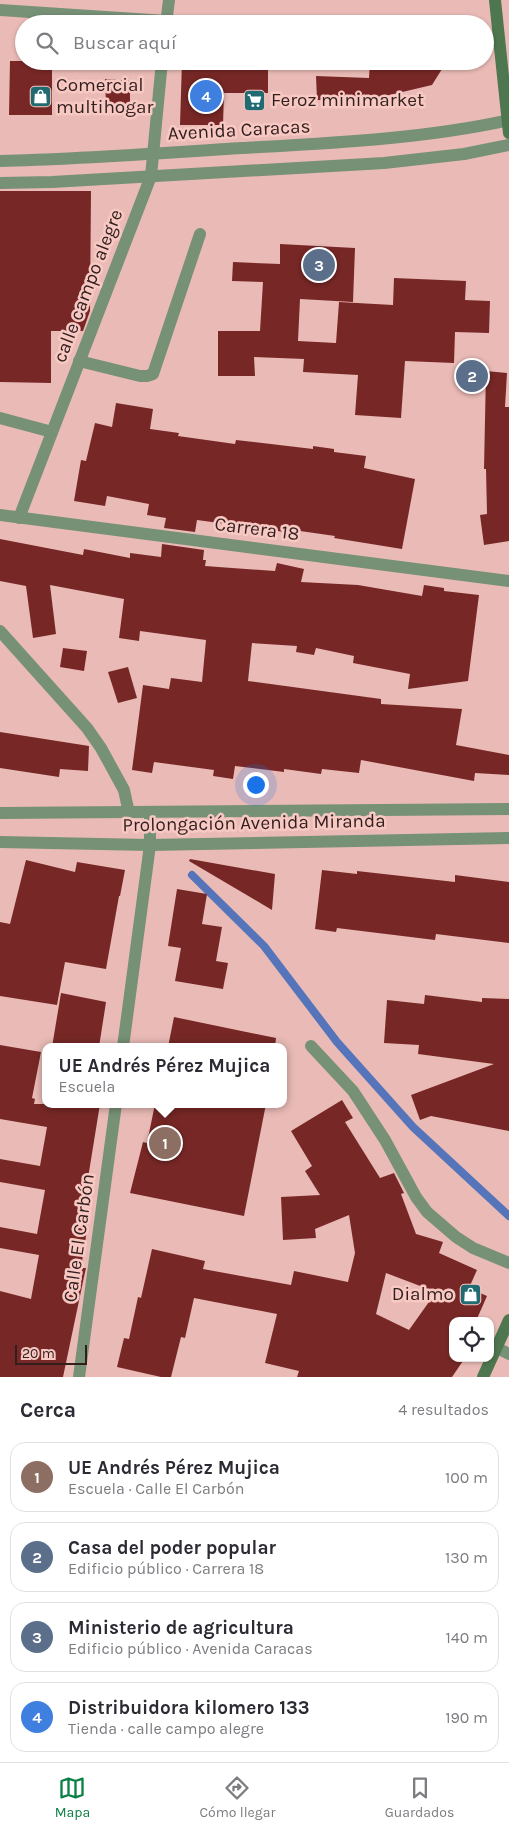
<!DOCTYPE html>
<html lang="es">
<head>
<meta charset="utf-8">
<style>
	:root { --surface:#fff; --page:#f7f7f7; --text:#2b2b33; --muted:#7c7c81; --line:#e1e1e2; --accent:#0b8043 }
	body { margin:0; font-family:Karla,sans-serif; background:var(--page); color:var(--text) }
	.controls { position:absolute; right:15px; bottom:15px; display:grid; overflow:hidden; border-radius:10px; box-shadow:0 1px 4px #0004 }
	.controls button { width:45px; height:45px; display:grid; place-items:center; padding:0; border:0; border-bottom:1px solid var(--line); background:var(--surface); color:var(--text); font:25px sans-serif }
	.scale { position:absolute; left:15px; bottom:12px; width:72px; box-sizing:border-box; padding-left:5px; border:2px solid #311f1e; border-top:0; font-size:14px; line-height:18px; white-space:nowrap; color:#311f1e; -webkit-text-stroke:4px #f8c8c3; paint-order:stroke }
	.you { position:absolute; left:255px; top:784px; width:18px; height:18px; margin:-12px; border:4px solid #fff; border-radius:50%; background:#1a73e8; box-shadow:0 0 0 8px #1a73e833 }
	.badge { display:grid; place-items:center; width:32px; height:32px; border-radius:50%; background:var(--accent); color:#fff; font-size:16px; font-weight:700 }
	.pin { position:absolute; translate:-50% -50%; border:2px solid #fff; box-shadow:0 1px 5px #0006 }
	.popup { position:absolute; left:42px; top:1043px; width:245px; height:65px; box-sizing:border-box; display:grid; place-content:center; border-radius:10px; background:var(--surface); filter:drop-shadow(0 1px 4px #0005); font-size:16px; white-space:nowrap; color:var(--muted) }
	.popup b { font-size:19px; color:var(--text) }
	.popup::after { content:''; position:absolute; left:50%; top:100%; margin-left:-10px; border:10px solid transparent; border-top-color:var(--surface) }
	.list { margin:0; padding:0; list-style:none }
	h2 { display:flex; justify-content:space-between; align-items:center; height:65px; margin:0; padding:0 20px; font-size:21px }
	h2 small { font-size:16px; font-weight:400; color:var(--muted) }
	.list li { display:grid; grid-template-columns:32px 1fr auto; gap:15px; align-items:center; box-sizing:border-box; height:70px; margin:0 10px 10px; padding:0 10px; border:1px solid var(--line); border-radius:15px }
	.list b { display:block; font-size:19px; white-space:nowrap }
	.list p { margin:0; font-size:16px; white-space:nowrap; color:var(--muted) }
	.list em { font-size:16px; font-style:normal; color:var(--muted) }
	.icon { flex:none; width:28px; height:28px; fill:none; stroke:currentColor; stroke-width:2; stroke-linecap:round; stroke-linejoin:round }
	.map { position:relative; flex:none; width:509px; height:1377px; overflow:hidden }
	.search { position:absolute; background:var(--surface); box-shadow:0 1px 4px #0004; left:15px; right:15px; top:15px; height:55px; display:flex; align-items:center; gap:12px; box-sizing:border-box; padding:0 18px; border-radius:28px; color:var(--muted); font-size:19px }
	.sheet { height:385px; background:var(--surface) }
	nav { display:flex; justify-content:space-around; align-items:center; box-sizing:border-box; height:70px; border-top:1px solid var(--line); background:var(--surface); font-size:14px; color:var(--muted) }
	nav a { display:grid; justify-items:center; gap:2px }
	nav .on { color:var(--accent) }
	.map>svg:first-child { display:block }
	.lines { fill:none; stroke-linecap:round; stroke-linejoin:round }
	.stream { stroke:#5574b9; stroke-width:8 }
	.building { fill:#772826; fill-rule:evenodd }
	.lane { stroke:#769176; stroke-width:12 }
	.street { stroke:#769176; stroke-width:12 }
	.secondary { stroke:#4e764f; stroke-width:12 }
	.labels { text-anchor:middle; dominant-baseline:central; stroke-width:5; stroke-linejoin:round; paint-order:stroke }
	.poi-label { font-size:19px; fill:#311f1e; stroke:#f8c8c3; text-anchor:start }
	.street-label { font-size:19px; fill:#311f1e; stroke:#f8c8c3 }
</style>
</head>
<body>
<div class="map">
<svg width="509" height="1377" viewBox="0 0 509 1377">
	<rect width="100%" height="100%" fill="#eabbb6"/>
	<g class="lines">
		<polyline class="stream" points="192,875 264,946 337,1042 413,1127 509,1216"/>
	</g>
	<g class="building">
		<polygon points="10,61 52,61 52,115 9,115"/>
		<polygon points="182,61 226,61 225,66 268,69 268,93 224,93 223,125 180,125"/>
		<polygon points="370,61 447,61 432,85 364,101 317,100 316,76 369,78"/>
		<polygon points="105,79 130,81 130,104 106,104"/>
		<polygon points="0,191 91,191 90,311 83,331 51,331 51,383 0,382"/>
		<polygon points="280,244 355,248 353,302 300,299 298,341 336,343 339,302 393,305 394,278 466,281 465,300 490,301 489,333 455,332 454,363 405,361 401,418 355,415 358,375 303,372 304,359 254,357 255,376 218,376 218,331 260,331 263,282 232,281 233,262 280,264"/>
		<polygon points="486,371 507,373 505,407 509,407 509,541 484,545 480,515 487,514 486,469 484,469"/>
		<polygon points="116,403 153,409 150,429 179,433 178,436 235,444 236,440 313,449 313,446 334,449 334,452 366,456 364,468 415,479 402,549 334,538 335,536 286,529 285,532 197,520 195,532 164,528 166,518 147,515 149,504 107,496 105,506 74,501 81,460 86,461 95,423 112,427"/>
		<polygon points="0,539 83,555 84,549 130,558 130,553 161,557 162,544 204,550 203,560 206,560 205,566 275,571 277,563 304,569 301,582 358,585 422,596 424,585 444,588 444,591 479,595 468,681 408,689 410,674 353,663 354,656 316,648 314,655 296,652 297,646 252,643 248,681 381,699 381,704 462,709 456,745 509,755 509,775 475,773 474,781 361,760 359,773 322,769 321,774 284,769 284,772 235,766 233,779 213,776 214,770 154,762 152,773 132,770 143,685 169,689 171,678 202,682 206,640 140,631 139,641 119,638 124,599 50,585 56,634 33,638 26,586 0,581"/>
		<polygon points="63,648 87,651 84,671 60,667"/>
		<polygon points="128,667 137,698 118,703 108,672"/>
		<polygon points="0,732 89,746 88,771 60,769 59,777 0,768"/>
		<polygon points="190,859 275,874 272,910 189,861"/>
		<polygon points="26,860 75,872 77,862 125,870 120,896 119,896 106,969 65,962 57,1005 0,996 0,922 10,924"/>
		<polygon points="322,870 357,874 357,871 455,882 455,875 509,882 509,943 436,934 435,940 337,928 336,932 315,929"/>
		<polygon points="177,889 207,894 202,924 222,927 216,961 228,963 223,989 175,981 181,948 168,946"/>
		<polygon points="61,993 106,1002 99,1047 52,1047"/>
		<polygon points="425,995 482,1002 482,998 509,999 509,1131 431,1116 420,1120 411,1095 494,1064 418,1054 419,1045 384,1043 387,1000 424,1004"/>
		<polygon points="174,1017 276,1038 275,1047 168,1047"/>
		<polygon points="0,1045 41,1052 32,1098 35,1099 34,1104 100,1104 83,1209 90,1211 81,1268 86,1268 84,1277 63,1377 0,1377 0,1291 31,1299 39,1255 0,1248 0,1227 37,1234 45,1190 0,1182 0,1159 40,1166 47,1127 0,1119"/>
		<path d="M342,1100L353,1118L345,1122L380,1178L394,1173L404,1193L401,1194L416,1234L443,1242L439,1253L477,1270L469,1288L487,1296L476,1321H453V1358H465L452,1377H297L299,1371L265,1363L277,1314L194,1298L185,1338L181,1337L171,1377H161L117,1367L124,1338L129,1339L138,1297L141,1298L152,1249L205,1261L203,1269L291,1285L294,1271L348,1282L355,1253L349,1215L315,1229L316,1238L283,1240L281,1197L320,1195L305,1171L312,1166L291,1131ZM386,1273L436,1292L409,1330L376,1314Z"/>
		<polygon points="155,1104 266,1104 244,1216 130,1193 143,1142 147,1143"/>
	</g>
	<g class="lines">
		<g class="lane">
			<polyline points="79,361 140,376 147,376 153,374 200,234"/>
			<polyline points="0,418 52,432"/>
			<polyline points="0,631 87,728 101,748 124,790 129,813"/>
			<polyline points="311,1046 353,1091 385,1140 416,1197 427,1212 456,1237 473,1248 509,1263"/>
		</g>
		<g class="street">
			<polyline points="0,10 166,21 287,24"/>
			<polyline points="166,24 169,0"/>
			<path d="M0,161C81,159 161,153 242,148C331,143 422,139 509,120"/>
			<polyline points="0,183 52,182 384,163 464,154 509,145"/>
			<polyline points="0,515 509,581"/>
			<polyline points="19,518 151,176 162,61"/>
			<polyline points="0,813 509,809"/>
			<polyline points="0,842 150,845 509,838"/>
			<polyline points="123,1047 150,845 150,813"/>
			<polyline points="497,1348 509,1354"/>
			<polyline points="79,1377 116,1104"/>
		</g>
		<g class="secondary">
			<polyline points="495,0 509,133"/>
			<polyline points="483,1377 509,1320"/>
		</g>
	</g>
	<defs>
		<symbol id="shop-square" viewBox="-11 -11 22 22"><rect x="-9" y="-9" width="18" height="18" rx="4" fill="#206b72" stroke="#f8c8c3"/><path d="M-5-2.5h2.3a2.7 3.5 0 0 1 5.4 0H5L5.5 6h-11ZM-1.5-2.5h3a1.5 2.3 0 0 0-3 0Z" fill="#fff"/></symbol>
		<symbol id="supermarket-square" viewBox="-11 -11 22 22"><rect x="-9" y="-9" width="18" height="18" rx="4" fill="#206b72" stroke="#f8c8c3"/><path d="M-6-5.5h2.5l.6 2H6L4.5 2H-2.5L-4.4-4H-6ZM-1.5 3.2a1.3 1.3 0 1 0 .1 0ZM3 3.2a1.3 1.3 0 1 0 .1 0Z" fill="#fff"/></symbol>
	</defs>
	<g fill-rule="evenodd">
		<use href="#shop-square" x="28" y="84" width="25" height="25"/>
		<use href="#supermarket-square" x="242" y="88" width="25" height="25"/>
		<use href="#shop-square" x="458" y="1282" width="25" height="25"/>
	</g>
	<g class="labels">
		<g class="poi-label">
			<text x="56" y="85">Comercial<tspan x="56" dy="22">multihogar</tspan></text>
			<text x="271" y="100">Feroz minimarket</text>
			<text x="454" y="1294" text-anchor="end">Dialmo</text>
		</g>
		<g class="street-label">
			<text transform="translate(239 130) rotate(-3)">Avenida Caracas</text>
			<text transform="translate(88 286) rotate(-69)">calle campo alegre</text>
			<text transform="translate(257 529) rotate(7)">Carrera 18</text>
			<text transform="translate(254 823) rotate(-1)">Prolongación Avenida Miranda</text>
			<text transform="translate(79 1238) rotate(-82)">Calle El Carbón</text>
		</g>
	</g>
</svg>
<div class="controls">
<button><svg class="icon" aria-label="locate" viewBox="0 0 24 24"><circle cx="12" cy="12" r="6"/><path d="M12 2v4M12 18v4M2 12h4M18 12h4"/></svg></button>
</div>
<div class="scale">20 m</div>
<div class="you"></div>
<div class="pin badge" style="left:165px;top:1143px;background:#8d6e63">1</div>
<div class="popup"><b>UE Andrés Pérez Mujica</b>Escuela</div>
<div class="pin badge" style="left:472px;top:376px;background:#5c6f8a">2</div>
<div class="pin badge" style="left:319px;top:265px;background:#5c6f8a">3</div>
<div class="pin badge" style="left:206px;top:96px;background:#3f7fe0">4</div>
<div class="search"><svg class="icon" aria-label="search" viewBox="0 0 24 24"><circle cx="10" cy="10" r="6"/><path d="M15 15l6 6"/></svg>Buscar aquí</div>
</div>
<section class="sheet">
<h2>Cerca<small>4 resultados</small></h2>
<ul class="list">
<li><span class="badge" style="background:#8d6e63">1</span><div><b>UE Andrés Pérez Mujica</b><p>Escuela · Calle El Carbón</p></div><em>100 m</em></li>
<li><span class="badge" style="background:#5c6f8a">2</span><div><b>Casa del poder popular</b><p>Edificio público · Carrera 18</p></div><em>130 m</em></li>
<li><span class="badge" style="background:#5c6f8a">3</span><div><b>Ministerio de agricultura</b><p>Edificio público · Avenida Caracas</p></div><em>140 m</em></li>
<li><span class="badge" style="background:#3f7fe0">4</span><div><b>Distribuidora kilomero 133</b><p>Tienda · calle campo alegre</p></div><em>190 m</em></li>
</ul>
</section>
<nav>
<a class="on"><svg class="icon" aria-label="map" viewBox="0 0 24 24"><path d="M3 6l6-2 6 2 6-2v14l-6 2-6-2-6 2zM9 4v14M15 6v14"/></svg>Mapa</a>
<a><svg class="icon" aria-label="directions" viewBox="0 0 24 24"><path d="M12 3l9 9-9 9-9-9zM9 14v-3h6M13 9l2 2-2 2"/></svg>Cómo llegar</a>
<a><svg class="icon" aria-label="saved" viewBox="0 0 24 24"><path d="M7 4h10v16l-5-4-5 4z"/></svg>Guardados</a>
</nav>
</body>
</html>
